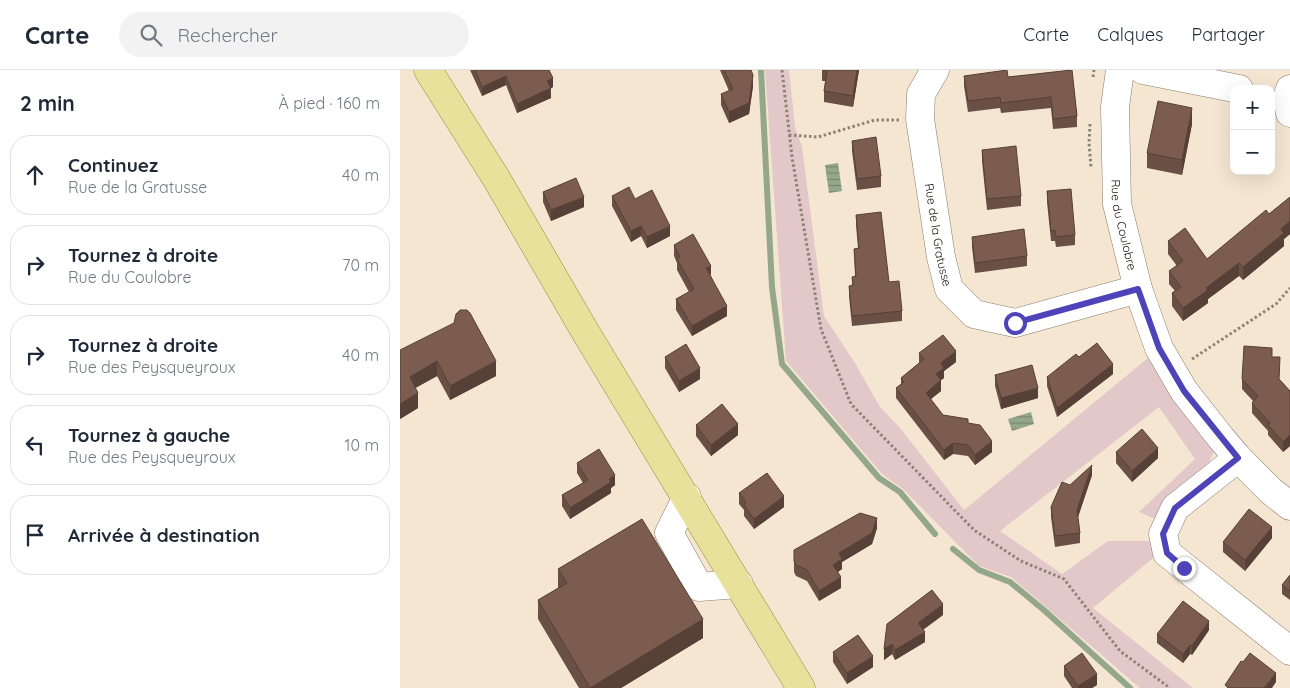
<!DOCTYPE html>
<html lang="fr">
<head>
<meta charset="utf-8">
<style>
	:root { --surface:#fff; --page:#f2f2f3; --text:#1f2937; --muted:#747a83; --line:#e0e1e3 }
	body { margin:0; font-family:Quicksand,sans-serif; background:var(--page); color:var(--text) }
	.controls { position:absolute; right:15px; top:15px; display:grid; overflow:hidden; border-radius:10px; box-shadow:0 5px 20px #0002 }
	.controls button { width:45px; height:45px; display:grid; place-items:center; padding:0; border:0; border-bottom:1px solid var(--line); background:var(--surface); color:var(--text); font:25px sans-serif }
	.stop { position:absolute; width:15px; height:15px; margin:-11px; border:4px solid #4e43b9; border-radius:50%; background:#fff }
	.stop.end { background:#4e43b9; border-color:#fff; box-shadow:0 1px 5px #0008 }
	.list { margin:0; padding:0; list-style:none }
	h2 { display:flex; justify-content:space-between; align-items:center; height:65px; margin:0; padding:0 20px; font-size:21px }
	h2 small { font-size:16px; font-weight:400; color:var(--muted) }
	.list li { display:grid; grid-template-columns:32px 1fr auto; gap:15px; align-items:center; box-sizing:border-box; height:80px; margin:0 10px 10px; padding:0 10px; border:1px solid var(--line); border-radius:20px }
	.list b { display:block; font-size:19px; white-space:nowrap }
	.list p { margin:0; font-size:16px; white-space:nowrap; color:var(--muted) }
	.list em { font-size:16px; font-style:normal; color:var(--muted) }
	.icon { flex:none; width:28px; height:28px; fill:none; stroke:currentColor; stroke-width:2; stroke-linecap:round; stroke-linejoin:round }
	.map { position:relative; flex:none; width:890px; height:618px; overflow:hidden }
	header { display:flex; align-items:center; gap:30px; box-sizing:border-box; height:70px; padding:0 25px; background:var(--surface); border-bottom:1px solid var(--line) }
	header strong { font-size:24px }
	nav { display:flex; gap:28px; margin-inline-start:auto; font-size:18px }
	.search { width:350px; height:45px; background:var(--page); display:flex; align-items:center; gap:12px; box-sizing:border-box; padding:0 18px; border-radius:28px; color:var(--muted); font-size:19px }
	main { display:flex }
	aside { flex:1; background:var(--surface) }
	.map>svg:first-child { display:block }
	.grass { fill:#e3c8ca }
	.water { fill:url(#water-rules) }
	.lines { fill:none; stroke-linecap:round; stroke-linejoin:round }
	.stream { stroke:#94a78a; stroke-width:6 }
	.minor-casing { stroke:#8a7d6b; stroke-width:29 }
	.major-casing { stroke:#958c3e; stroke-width:29 }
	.path { stroke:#8d8375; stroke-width:3; stroke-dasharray:2.5 2.5; stroke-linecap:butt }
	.minor { stroke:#fff; stroke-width:28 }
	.major { stroke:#e8e19b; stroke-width:28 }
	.wall { fill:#6a4f44 }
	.shaded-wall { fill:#564037 }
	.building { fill:#7b5c4f; stroke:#564037 }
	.route { stroke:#4e43b9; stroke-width:6 }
	.labels { text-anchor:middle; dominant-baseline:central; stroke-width:5; stroke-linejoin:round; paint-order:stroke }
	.street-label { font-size:12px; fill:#19140d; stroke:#f5e6d2 }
</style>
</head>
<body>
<header>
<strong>Carte</strong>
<div class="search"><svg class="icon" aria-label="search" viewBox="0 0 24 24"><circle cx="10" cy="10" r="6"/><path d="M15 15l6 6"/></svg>Rechercher</div>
<nav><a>Carte</a><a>Calques</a><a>Partager</a></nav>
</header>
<main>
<aside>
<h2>2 min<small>À pied · 160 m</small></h2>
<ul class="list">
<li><svg class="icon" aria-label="ahead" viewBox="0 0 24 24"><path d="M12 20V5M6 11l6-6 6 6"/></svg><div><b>Continuez</b><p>Rue de la Gratusse</p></div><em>40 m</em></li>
<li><svg class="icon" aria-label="right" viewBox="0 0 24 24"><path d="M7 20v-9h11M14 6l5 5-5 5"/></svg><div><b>Tournez à droite</b><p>Rue du Coulobre</p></div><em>70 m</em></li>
<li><svg class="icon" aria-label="right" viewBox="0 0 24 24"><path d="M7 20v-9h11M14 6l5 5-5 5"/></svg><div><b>Tournez à droite</b><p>Rue des Peysqueyroux</p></div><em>40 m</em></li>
<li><svg class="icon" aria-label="left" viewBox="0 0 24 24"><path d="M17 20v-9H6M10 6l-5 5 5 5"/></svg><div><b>Tournez à gauche</b><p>Rue des Peysqueyroux</p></div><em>10 m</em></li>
<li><svg class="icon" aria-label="arrive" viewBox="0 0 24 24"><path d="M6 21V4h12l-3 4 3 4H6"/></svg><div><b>Arrivée à destination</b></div></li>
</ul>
</aside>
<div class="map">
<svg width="890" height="618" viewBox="0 0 890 618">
	<defs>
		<pattern id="water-rules" width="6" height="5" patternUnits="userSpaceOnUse" patternTransform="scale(1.25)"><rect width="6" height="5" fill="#94a78a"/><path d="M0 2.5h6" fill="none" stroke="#78876f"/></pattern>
	</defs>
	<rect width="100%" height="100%" fill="#f5e6d2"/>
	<polygon class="grass" points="365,0 389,0 395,57 402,77 424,246 455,293 480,337 501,359 564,440 748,288 773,328 814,381 807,397 758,450 739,442 795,389 759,337 600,461 662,504 708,471 757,471 759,483 693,538 793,618 740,618 611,507 579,496 503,419 482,404 386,291"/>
	<g class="water">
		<polygon points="438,93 442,121 429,123 425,95"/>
		<polygon points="631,342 634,354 612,361 608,349"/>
	</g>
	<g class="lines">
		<g class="stream">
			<polyline points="361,0 372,217 382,294 479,408 500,422 535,464"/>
			<polyline points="553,479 579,500 610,512 645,541 730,618"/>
		</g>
		<defs>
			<g id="minor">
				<path id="s1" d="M535,0L521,24L520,49L541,187L549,219L574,244L615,253L738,219"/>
				<path id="s2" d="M720,0L715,37L717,134L738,219L759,278L784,321L821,368L838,388L871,421L890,436"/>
				<polyline points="743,0 839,19"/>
				<polyline points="890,19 887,28 890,43"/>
				<polyline points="838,388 775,438 763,464 767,483 890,581"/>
				<polyline points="287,427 269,463 299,517 339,514"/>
			</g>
			<polyline id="major" points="28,0 96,108 186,263 401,618"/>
		</defs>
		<use href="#minor" class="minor-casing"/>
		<use href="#major" class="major-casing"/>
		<g class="path">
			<polyline points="382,0 392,87 421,259 451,334 574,460 621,491 664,509 720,581 770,618"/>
			<polyline points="693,7 694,0"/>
			<polyline points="690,54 689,73 691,97"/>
			<polyline points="389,65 418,67 475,50 499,50"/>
			<polyline points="792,289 876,234 890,218"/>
		</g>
		<use href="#minor" class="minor"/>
		<use href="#major" class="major"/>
	</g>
	<g class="wall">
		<polygon points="70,0 149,0 153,17 151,18 151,28 117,43 106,15 82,26"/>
		<polygon points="320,0 351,0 353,16 349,44 329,53 321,35 321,24 329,21"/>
		<polygon points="422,0 459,0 453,37 424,32 424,21 426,11 422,11"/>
		<polygon points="672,0 677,46 677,57 653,59 651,38 601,43 600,38 568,42 564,16 564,6 608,7"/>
		<polygon points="792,54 782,105 747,98 747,83"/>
		<polygon points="452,71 481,106 481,117 457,120 452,81"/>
		<polygon points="582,80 621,126 621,136 587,140 582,91"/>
		<polygon points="647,121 675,165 675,175 656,177 655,171 651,171 647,132"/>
		<polygon points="143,122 184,137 151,151 143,132"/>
		<polygon points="212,126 235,129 270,166 247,178 241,166 231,172 212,136"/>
		<polygon points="890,127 890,164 884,169 884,176 843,210 839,206 808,229 808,233 783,251 772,236 772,223 775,221 769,214 769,201 777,196 768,184 768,171 807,189 869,144"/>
		<polygon points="456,145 489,212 502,241 502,251 452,256 449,226 449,216 452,216 452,207 455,206 454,179 458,178 456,155"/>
		<polygon points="572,167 627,186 627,196 575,203 572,177"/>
		<polygon points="274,175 311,206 327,246 292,266 276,240 276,229 289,222 277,200 277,193 274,186"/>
		<polygon points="0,280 96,306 50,330 37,306 15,318 18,338 0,349"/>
		<polygon points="519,283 556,292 544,301 544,308 541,310 541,321 531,329 543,345 568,353 592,382 575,395 568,386 553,384 544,390 496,328 496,318 501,315 501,308 519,293"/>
		<polygon points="265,287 300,309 279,322 265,298"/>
		<polygon points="679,287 713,304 657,347 647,316 647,307"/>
		<polygon points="872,287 880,298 879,309 890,321 890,376 883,382 868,365 868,361 852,343 852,333 853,331 842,319 842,309"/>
		<polygon points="595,305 638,328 601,339 595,316"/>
		<polygon points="296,355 338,365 311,386 296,366"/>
		<polygon points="716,382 758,388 732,412 716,393"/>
		<polygon points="177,393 215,415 211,418 211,423 170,449 162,436 162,425 183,413 177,403"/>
		<polygon points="692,405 678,447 680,463 680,473 655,477 651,447 651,437 670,415"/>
		<polygon points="339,423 384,437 354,459 344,446 344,440 339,434"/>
		<polygon points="477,458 472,474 442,492 442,499 438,502 441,518 419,531 407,511 396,506 394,502 394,491"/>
		<polygon points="872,468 845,501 823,482 823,472"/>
		<polygon points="158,499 303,568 221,618 179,618 138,549 138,530 158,518"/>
		<polygon points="890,505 890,530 882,524 882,515"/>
		<polygon points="543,545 523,560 525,572 495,590 492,584 484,590 484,579"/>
		<polygon points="809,560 792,585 790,584 783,593 757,573 757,564"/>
		<polygon points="433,582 473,597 447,614 433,592"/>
		<polygon points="664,596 697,615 692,618 672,618 664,606"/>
	</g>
	<g class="shaded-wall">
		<polygon points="457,0 459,0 453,37 453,26"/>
		<polygon points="353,5 353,16 349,44 329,53 329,42"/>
		<polygon points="106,6 106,15 82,26 82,17"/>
		<polygon points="153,8 153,17 150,19 151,28 117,43 117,34 147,11"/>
		<polygon points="792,38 792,54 782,105 782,90"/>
		<polygon points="184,127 184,137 151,151 151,140"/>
		<polygon points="890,151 890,164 884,169 884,176 843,210 843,197 881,159"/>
		<polygon points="241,156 241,166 231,172 231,161"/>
		<polygon points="270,156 270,166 247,178 247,167"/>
		<polygon points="839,193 839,206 808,229 808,233 783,251 783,238 806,218"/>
		<polygon points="311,196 311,206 306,198"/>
		<polygon points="327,236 327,246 292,266 292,256"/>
		<polygon points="556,281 556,292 544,301 544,308 536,314 536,304 541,293"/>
		<polygon points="37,291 37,306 10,321 10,307"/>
		<polygon points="96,291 96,306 50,330 50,316"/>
		<polygon points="713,294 713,304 657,347 657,338"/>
		<polygon points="300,298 300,309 279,322 279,311"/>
		<polygon points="541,310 541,321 526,333 526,323"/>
		<polygon points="638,318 638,328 601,339 601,328"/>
		<polygon points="18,323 18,338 0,349 0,334"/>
		<polygon points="338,354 338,365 311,386 311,375"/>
		<polygon points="890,365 890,376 883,382 883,372"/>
		<polygon points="592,371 592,382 575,395 575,385"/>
		<polygon points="553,373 553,384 544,390 544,380"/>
		<polygon points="758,378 758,388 732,412 732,401"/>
		<polygon points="692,395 692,405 677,450 677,440"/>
		<polygon points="215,405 215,415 211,418 211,423 170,449 170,438 209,409"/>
		<polygon points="384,426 384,437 354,459 354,449"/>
		<polygon points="477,448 477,458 472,474 442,492 442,499 433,505 433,495 439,483"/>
		<polygon points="872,457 872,468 845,501 845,490"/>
		<polygon points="441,507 441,518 419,531 419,521"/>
		<polygon points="543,534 543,545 518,563 518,553"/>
		<polygon points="303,549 303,568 221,618 190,618"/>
		<polygon points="809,551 809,560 792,585 792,576"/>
		<polygon points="525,562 525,572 495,590 495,580"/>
		<polygon points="492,574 492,584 484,590 484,579"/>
		<polygon points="790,575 790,584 783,593 783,584"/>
		<polygon points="473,586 473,597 447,614 447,603"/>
		<polygon points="876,603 876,612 872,618 864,618"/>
		<polygon points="697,604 697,615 692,618 678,618 678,616"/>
	</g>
	<g class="building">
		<polygon points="75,0 149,0 153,8 147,11 151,18 117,34 106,6 82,17"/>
		<polygon points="324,0 351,0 353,5 349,33 329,42 321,24 333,19"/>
		<polygon points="423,0 457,0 453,26 424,21 427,1"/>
		<polygon points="607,0 608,7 672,0 677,46 653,49 651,27 601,33 600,27 568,31 564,6"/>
		<polygon points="758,31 792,38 782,90 747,83"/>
		<polygon points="476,67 481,106 457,109 452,71"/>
		<polygon points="616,76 621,126 587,129 582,80"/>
		<polygon points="176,108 184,127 151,140 143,122"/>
		<polygon points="229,117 235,129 252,120 270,156 247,167 241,156 231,161 212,126"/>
		<polygon points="671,119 675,165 656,167 655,160 651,161 647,121"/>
		<polygon points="890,127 890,151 881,159 884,163 843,197 839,193 806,218 808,220 783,238 772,223 781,217 769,201 783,191 768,171 785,158 807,189 866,140 869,144"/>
		<polygon points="481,142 489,212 499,211 502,241 452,246 449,216 453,215 452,207 456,206 454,179 459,178 456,145"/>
		<polygon points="624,159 627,186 575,193 572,167"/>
		<polygon points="293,164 311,196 306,198 327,236 292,256 276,229 294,219 277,189 280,187 274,175"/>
		<polygon points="60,240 67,240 70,243 96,291 50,316 37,291 10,307 18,323 0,334 0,280 54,253 56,244"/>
		<polygon points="543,265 556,281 541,293 544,298 536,304 541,310 526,323 543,345 568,349 568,353 580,355 592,371 575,385 568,375 553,373 544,380 496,318 504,312 501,308 524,289 519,283"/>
		<polygon points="697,273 713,294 657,338 647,307 676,284 679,287"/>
		<polygon points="286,274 300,298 279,311 265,287"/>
		<polygon points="844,276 872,278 872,287 880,287 879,309 890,321 890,365 883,372 868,355 870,353 852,333 858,326 842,309"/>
		<polygon points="632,295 638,318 601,328 595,305"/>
		<polygon points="322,334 338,354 311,375 296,355"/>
		<polygon points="742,359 758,378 732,401 716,382"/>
		<polygon points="199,379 215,405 209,409 211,412 170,438 162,425 188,410 177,393"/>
		<polygon points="692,395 677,440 680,463 655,466 651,437 662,412 670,415"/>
		<polygon points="367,403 384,426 354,449 344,435 346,432 339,423"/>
		<polygon points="849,439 872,457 845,490 823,472"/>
		<polygon points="460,443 477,448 472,463 439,483 442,489 433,495 441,507 419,521 407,500 396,495 394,491 394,480"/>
		<polygon points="242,449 303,549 190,618 138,530 167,513 158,499"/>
		<polygon points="890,505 890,521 882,515"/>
		<polygon points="532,520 543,534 518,553 525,562 495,580 492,574 484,579 487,554"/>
		<polygon points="783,531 809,551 792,576 790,575 783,584 757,564"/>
		<polygon points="458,565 473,586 447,603 433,582"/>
		<polygon points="682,583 697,604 678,616 664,596"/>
		<polygon points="850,583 876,603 864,618 828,618 825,615 841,591 843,592"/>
	</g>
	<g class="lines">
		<polyline class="route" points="615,253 738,219 759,278 784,321 838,388 775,438 763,464 767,483 784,498"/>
	</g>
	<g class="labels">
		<g class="street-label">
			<text stroke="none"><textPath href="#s2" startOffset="156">Rue du Coulobre</textPath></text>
			<text stroke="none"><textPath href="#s1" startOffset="170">Rue de la Gratusse</textPath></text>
		</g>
	</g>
</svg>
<div class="controls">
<button>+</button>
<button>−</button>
</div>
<div class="stop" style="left:615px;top:253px"></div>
<div class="stop end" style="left:784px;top:498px"></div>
</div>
</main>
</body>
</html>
